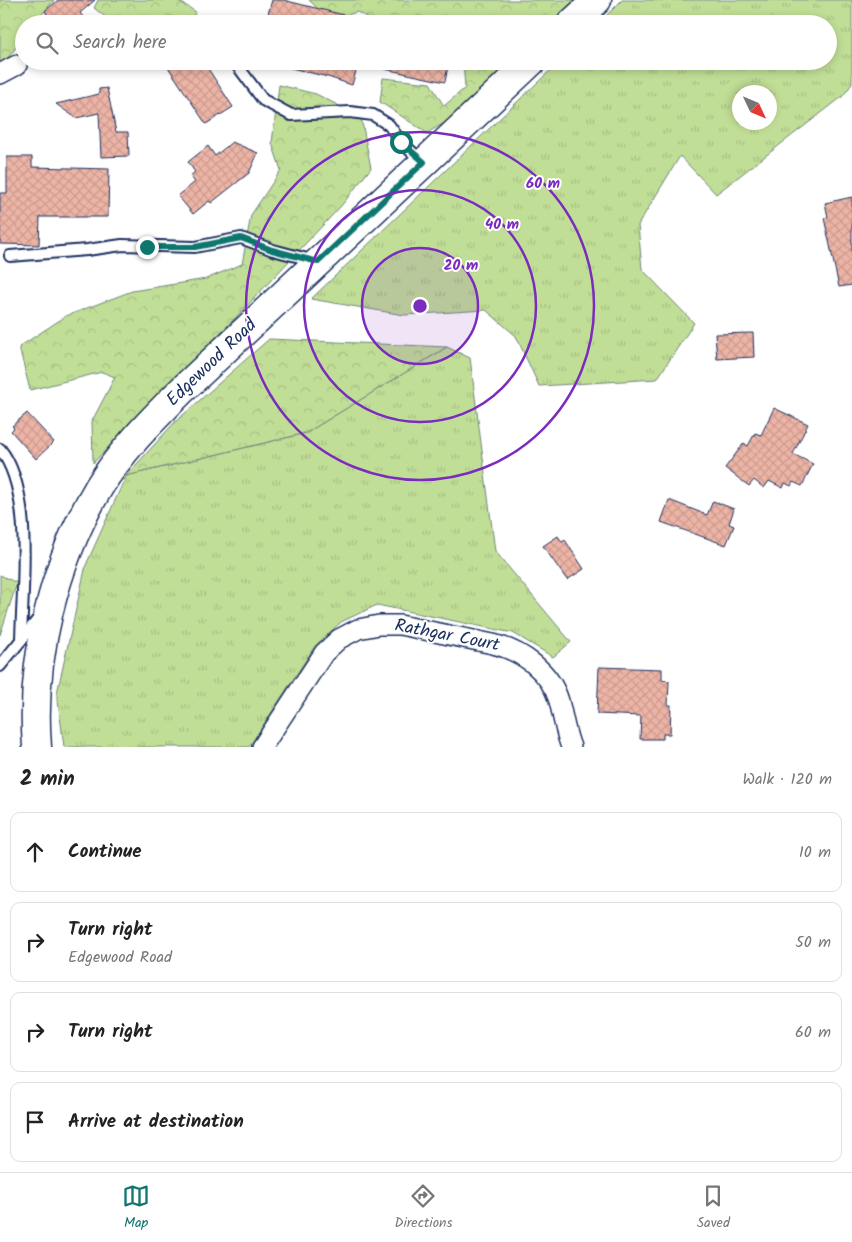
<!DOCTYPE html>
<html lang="en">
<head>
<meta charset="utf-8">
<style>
	:root { --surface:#fff; --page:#f6f6f6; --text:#222; --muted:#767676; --line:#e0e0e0; --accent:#0f766e }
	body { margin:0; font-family:Kalam,sans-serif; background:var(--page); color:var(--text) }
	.compass { position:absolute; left:732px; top:85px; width:45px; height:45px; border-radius:50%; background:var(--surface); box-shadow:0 2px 8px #0003; rotate:134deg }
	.stop { position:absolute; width:15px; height:15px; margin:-11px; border:4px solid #0f766e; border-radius:50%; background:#fff }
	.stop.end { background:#0f766e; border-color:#fff; box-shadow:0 1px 5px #0008 }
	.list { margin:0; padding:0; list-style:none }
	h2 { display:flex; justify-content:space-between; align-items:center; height:65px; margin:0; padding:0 20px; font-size:21px }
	h2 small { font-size:16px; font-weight:400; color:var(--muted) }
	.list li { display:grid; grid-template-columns:32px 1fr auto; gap:15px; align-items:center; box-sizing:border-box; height:80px; margin:0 10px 10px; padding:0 10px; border:1px solid var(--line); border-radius:10px }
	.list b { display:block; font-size:19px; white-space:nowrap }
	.list p { margin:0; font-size:16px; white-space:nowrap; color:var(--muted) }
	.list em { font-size:16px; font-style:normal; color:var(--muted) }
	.icon { flex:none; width:28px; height:28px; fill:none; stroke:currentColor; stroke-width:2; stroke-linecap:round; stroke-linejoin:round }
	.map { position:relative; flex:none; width:852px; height:747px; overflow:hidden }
	.search { position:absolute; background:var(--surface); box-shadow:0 2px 8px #0003; left:15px; right:15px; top:15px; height:55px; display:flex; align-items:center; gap:12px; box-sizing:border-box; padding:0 18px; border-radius:28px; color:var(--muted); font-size:19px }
	.sheet { height:425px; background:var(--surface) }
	nav { display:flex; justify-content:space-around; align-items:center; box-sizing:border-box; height:70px; border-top:1px solid var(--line); background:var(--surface); font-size:14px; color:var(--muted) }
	nav a { display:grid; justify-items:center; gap:2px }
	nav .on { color:var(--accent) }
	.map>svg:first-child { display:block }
	.grass { fill:url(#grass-tufts); stroke:#6e867a; fill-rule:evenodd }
	.forest { fill:url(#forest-crowns); stroke:#6e867a }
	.building { fill:url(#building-cross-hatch); stroke:#1b2f5e }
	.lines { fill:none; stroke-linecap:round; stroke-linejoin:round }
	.service-casing { stroke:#1b2f5e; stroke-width:14 }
	.minor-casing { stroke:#1b2f5e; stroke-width:22 }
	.secondary-casing { stroke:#1b2f5e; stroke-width:31 }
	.service { stroke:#fff; stroke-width:10 }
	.minor { stroke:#fff; stroke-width:19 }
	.secondary { stroke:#fff; stroke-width:28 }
	.route { stroke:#0f766e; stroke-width:6 }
	.ring { fill:none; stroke:#7b2cbf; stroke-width:2.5 }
	.labels { text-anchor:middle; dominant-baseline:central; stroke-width:4; stroke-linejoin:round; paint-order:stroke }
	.street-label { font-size:18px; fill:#1b2f5e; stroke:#fff }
	.centre { fill:#7b2cbf; stroke:#fff; stroke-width:2.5 }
	.ring-label { font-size:15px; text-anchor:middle; font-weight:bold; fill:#7b2cbf; stroke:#fff; stroke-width:4; stroke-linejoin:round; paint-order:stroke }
</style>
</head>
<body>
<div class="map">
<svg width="852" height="747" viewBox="0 0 852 747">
	<defs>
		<pattern id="grass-tufts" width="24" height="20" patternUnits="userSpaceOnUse" patternTransform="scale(1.25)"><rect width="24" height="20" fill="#c1de96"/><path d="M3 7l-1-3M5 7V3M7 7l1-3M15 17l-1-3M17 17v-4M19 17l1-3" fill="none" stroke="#a5bf84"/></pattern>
		<pattern id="forest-crowns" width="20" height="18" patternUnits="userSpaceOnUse" patternTransform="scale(1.25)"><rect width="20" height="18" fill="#c1de96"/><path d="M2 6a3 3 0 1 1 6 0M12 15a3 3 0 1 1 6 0" fill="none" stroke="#a5bf84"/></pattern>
		<pattern id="building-cross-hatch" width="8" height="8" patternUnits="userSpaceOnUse" patternTransform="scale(1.25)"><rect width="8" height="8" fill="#edb4a5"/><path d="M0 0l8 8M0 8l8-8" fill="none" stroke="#cb9b90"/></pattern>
	</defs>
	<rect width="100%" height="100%" fill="#fff"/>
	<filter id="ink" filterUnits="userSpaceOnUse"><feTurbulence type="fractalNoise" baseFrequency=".02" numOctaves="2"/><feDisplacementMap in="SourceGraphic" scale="10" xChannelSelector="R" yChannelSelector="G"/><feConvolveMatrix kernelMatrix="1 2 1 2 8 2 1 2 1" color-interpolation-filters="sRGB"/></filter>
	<g filter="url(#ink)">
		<g class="grass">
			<path d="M622,0H852V84L842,97L716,194L680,156L638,225L642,269L694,323L657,379L539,386L516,336L486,310L404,315L311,299L560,61H828V24H598ZM740,92H770V122H740Z"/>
			<polygon points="447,347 470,358 495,551 571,642 553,657 513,633 377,605 341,622 315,646 249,747 64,747 57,693 86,565 126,476 306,433"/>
		</g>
		<g class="forest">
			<polygon points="0,0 54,0 34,24 24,24 24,37 0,68"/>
			<polygon points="98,0 177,0 196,12 187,24 114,24 94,8"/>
			<polygon points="309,0 575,0 557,24 488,24 489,21 484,24 379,24 357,12 329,20"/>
			<polygon points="463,61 516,61 474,106 427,133 380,102 383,78 430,83 444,106 465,88"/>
			<polygon points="279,85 316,94 361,117 371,168 341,206 242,311 93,463 92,421 115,377 102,372 30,390 19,347 66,316 132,291 206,279 242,264 251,215 281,170 272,143"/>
			<polygon points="269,339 447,347 306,433 126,476 174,423"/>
			<polygon points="0,575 17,583 0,635"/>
		</g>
		<g class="building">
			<polygon points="58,0 95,0 80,13 89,24 35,24 47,14 45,11"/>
			<polygon points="272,0 283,0 356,18 355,24 276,24 266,21"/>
			<polygon points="164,61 203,61 233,107 206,124"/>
			<polygon points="287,61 359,61 352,85 328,77 287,67"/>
			<polygon points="380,61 449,61 445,82 380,68"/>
			<polygon points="107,88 116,132 128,132 129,156 101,157 99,113 76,118 56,104 99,94 99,89"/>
			<polygon points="232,142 258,153 249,173 211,203 209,201 193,214 178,196 195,182 190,176 195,172 188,162 208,146 215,156"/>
			<polygon points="7,157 32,157 32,167 109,169 108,217 40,217 39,245 0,244 0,193 7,193"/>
			<polygon points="852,197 852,285 839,287 824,218 828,217 825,203"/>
			<polygon points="753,333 754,357 717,359 715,334"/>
			<polygon points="774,408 808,424 793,454 813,464 802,486 793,482 791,486 785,483 783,488 769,481 764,488 754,480 749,486 725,468 744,443 748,446 755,433 761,435"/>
			<polygon points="27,413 54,442 36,459 11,431 14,428 12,426"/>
			<polygon points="669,500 707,515 713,501 734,509 729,524 734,526 726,545 661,522"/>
			<polygon points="558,536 562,542 565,540 584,569 567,580 543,546"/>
			<polygon points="599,667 662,669 662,680 669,681 668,705 671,705 670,734 663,734 663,739 640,739 641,716 597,714"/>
		</g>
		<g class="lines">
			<defs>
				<g id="service">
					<polyline points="234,61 263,100 291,115 350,112 373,115 389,125 401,142 423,162"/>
					<polyline points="10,256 87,250 122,245 195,247 241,238 273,250 315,261"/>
					<path d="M0,449C34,491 22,588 21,640"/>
					<polyline points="0,666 39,618"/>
				</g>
				<g id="minor">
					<polyline points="0,74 17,65"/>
					<path d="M262,747L324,653L339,639L358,629L379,625H400L493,644C522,651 550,671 559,701C563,716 565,732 571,747"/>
				</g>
				<g id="secondary">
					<polyline points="571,24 597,0"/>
					<path d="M37,747C30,660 54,562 99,487C121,451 151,421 181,391L532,61"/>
				</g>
			</defs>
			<use href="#service" class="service-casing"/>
			<use href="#minor" class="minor-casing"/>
			<use href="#secondary" class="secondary-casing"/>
			<use href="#service" class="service"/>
			<use href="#minor" class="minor"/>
			<use href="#secondary" class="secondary"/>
		</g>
	</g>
	<g class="lines" filter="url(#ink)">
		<polyline class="route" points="147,247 195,247 241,238 272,250 318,262 424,162 401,142"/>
	</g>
	<circle cx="420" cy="306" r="58" fill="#7b2cbf" fill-opacity=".12"/>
	<g class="ring">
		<circle cx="420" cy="306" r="58"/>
		<circle cx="420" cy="306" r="116"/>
		<circle cx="420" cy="306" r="174"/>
	</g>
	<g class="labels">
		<g class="street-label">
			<text transform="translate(212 363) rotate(-44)">Edgewood Road</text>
			<text transform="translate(447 636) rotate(11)">Rathgar Court</text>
		</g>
	</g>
	<circle cx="420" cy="306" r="8" class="centre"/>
	<g class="ring-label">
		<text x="543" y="188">60 m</text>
		<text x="502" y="229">40 m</text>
		<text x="461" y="270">20 m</text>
	</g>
</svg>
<svg class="compass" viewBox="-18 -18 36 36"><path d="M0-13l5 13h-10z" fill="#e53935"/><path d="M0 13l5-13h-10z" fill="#767676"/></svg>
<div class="stop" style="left:401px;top:142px"></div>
<div class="stop end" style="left:147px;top:247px"></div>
<div class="search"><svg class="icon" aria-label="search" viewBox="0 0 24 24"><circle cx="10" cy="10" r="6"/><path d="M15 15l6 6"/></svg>Search here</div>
</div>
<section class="sheet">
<h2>2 min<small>Walk · 120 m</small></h2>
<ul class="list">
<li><svg class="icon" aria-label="ahead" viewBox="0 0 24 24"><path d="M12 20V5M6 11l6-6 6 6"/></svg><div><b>Continue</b></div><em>10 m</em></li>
<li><svg class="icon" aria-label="right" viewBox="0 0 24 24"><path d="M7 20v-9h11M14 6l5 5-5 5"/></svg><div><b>Turn right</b><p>Edgewood Road</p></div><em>50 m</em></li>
<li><svg class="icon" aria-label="right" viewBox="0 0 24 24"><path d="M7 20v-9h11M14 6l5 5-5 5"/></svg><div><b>Turn right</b></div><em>60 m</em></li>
<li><svg class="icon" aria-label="arrive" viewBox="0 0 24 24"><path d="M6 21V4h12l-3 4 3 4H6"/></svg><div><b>Arrive at destination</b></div></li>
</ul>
</section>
<nav>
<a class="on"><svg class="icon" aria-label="map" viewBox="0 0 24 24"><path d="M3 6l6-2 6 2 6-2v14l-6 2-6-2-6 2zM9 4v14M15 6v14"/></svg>Map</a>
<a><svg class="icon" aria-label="directions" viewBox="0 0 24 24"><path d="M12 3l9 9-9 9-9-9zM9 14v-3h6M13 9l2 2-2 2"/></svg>Directions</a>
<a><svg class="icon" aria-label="saved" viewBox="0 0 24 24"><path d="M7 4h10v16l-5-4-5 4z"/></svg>Saved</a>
</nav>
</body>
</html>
